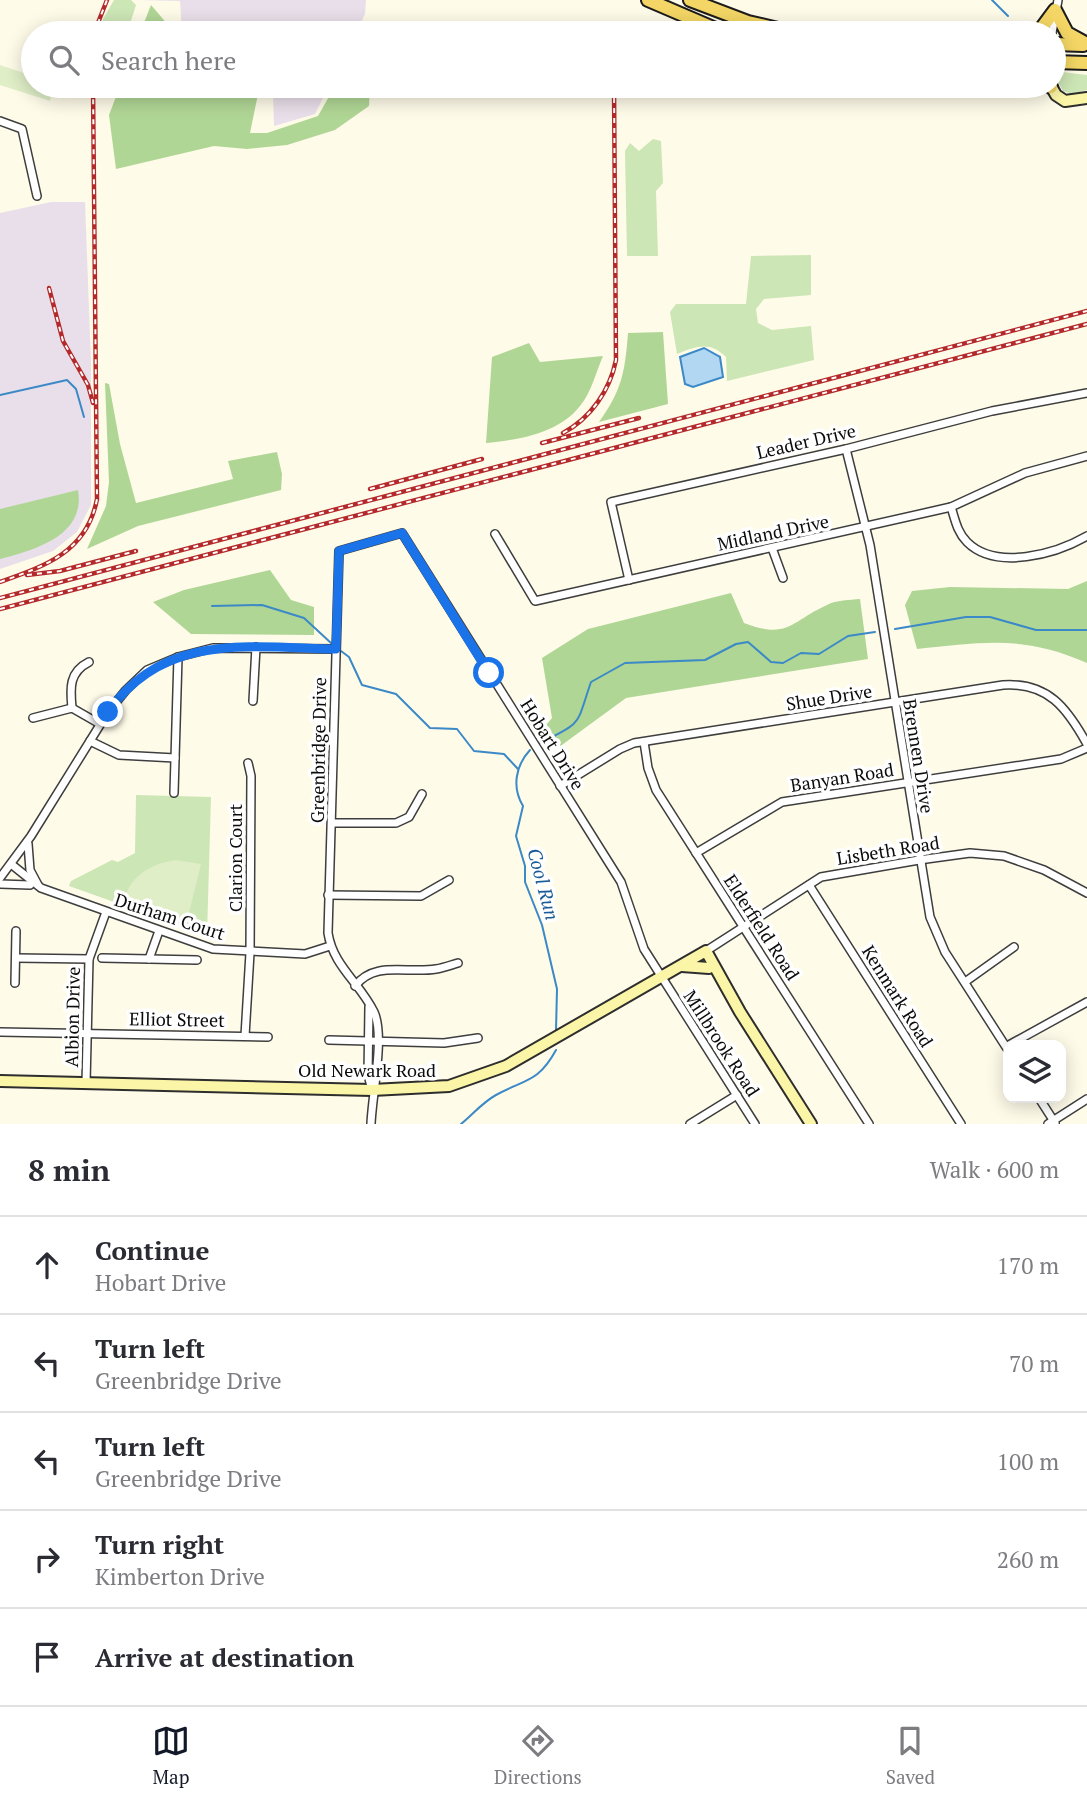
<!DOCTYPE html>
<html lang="en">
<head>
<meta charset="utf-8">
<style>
	:root { --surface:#fff; --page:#f2f2f3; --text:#2b2b33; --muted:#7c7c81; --line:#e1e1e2; --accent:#111827 }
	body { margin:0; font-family:"PT Serif",serif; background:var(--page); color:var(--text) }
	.controls { position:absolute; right:21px; bottom:21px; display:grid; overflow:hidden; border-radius:14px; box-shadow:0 4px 18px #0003 }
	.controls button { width:63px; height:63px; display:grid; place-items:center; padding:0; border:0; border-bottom:2px solid var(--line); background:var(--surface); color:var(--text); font:35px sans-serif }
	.stop { position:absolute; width:21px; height:21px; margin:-16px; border:5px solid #1a73e8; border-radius:50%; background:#fff }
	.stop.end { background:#1a73e8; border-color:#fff; box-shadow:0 2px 7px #0008 }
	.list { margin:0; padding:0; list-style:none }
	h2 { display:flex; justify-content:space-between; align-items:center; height:91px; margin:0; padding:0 28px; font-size:30px }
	h2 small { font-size:23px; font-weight:400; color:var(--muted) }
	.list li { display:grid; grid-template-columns:46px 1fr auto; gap:21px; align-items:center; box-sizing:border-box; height:98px; padding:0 28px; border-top:2px solid var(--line) }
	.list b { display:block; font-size:26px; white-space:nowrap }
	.list p { margin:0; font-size:23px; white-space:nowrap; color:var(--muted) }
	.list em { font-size:23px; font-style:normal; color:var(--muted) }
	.icon { flex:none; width:38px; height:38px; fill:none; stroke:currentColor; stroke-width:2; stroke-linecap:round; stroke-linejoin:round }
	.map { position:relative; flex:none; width:1087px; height:1124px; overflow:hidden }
	.search { position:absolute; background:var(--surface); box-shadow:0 4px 18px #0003; left:21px; right:21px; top:21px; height:77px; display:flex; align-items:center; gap:18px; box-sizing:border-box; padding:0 24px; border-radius:38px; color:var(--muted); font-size:26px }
	.sheet { height:581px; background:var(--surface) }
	nav { display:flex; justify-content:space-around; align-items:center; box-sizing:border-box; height:98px; border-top:2px solid var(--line); background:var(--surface); font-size:19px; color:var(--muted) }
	nav a { display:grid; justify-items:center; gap:4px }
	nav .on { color:var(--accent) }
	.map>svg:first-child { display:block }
	.industrial { fill:#e9dfea }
	.green { fill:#cde6b5 }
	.forest { fill:#b0d695 }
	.pitch { fill:#dfeec7 }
	.water { fill:#b1d7f3; stroke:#3b89c7; stroke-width:2 }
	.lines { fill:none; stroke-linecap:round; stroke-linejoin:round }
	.stream { stroke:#3b89c7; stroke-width:2 }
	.street-casing { stroke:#3e3e3e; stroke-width:10 }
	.secondary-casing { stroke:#2d2d2d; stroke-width:14 }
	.primary-casing { stroke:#1c1c1c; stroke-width:16 }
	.street { stroke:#fff; stroke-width:7 }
	.secondary { stroke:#fbf6a7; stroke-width:10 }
	.primary { stroke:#f3d665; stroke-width:12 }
	.rail-casing { stroke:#b42a2b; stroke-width:4.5 }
	.rail { stroke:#fff; stroke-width:2; stroke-dasharray:5; stroke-linecap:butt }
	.route { stroke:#1a73e8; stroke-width:9 }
	.labels { text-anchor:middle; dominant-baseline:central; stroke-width:7; stroke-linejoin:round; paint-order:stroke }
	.street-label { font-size:18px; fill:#0b0b0b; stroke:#fff }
	.water-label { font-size:19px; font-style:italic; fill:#1b5b96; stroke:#fff }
</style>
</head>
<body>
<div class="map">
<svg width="1087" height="1124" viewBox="0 0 1087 1124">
	<rect width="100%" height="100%" fill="#fefbe9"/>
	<g class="industrial">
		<polygon points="139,0 366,0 365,14 356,33 182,33 180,1"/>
		<polygon points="250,86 329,86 315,114 274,126 273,91"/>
		<polygon points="51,202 85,202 91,362 91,505 77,532 53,551 0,569 0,213"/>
	</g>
	<g class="green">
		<polygon points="114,0 131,0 136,5 127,33 100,33 103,19"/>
		<polygon points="1062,72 1087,75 1087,90 1072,94 1063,91 1058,82"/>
		<polygon points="653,139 661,141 663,183 656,191 658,256 627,256 625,151 630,143 639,151"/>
		<path d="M811,255V295L764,299L756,309L758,323L772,330L811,326L814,360L727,381L726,357C710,341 697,346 677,354L670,312L676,304H746L751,256Z"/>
		<polygon points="136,795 211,797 207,935 69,886 71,881 112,860 118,862 135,853"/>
	</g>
	<g class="forest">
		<polygon points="151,5 175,33 140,33"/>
		<polygon points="120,86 244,86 258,94 250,133 267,133 318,116 335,86 370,86 369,106 335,130 287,145 247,149 214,146 116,169 109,115"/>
		<path d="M663,332L668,404L599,422C622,390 625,372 628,333Z"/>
		<path d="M529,343L540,362L603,356C596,372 591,393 580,406C559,433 519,440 486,443L492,357Z"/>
		<polygon points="105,383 109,384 120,444 136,503 233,479 228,461 277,452 282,474 281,490 138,526 87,549 106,506 109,482"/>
		<path d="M78,490C86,536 34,550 0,559V509Z"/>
		<polygon points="270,570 291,600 314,607 314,635 191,634 153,602 184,590"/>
		<path d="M1087,581V663C1024,635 983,642 917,649L905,605L912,591L950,587L1068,589Z"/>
		<path d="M731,593L744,623C789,640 791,621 827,605C836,600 850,600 860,599L868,659L626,698L555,750L541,731L552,718L542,658L588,629Z"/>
	</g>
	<g class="pitch">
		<polygon points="0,65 33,76 33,86 54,86 50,101 0,85"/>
		<path d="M176,860L201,864L189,913L183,921L178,922L124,903C127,877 152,863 176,860Z"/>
	</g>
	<polygon class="water" points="704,348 720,357 723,377 693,387 685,384 680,357"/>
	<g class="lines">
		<g class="stream">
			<polyline points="992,0 1008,16"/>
			<polyline points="0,395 67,380 76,389 84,417"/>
			<polyline points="212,606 262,605 304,618 331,643"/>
			<polyline points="895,629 966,617 990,617 1036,630 1087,630"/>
			<polyline points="341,651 349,657 362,685 396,694 430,728 457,729 474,751 504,754 518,769"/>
			<path d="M540,743C584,722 576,725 591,682L625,663L705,660L736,644L748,642L771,662L783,663L801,653L819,654L848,636L875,632"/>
			<path d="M530,750C515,766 512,788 523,806L516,836L525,866V882L542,925L557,989L556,1030"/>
			<path d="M461,1124C472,1115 483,1102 496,1095C525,1079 538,1083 556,1050"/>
		</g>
		<defs>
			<g id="street">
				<polyline points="1052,33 1058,0"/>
				<polyline points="0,121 22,129 37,196"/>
				<polyline points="846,449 870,545 930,917 945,952 1008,1050"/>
				<path d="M951,507C955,519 957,532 967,542C996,571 1056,554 1087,536"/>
				<polyline points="495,534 535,601 951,507 1025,473 1087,456"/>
				<polyline points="772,548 783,578"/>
				<polyline points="629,580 611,502 846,449 992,411 1087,393"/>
				<polyline points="253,701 256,647"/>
				<path d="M72,708C70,688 69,672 89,662"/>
				<polyline points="33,718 72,708 100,724"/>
				<polyline points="90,741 119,755 175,758"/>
				<polyline points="644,742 648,768 656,790 869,1124"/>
				<path d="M560,786L620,749L634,743L1003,685C1048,682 1067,708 1087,744"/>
				<polyline points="174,793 178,657"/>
				<polyline points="332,823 396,823 409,817 422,794"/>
				<polyline points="28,844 30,870 38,885"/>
				<polyline points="696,853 782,802 1061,759 1087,748"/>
				<polyline points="11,864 41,888 213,949 305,954 330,946"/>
				<polyline points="0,878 31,836 108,712 126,690 147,670 178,657 213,648 336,649"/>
				<polyline points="0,884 30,885"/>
				<polyline points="809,885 961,1124"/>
				<polyline points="328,895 421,896 449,880"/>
				<polyline points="706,951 821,877 919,860 970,853 1004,856 1044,870 1087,893"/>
				<polyline points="16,958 89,959"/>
				<polyline points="102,958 197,960"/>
				<polyline points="149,959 159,931"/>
				<polyline points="965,982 1014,947"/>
				<polyline points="15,983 16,931"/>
				<path d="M355,986C375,960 407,974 436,969C443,968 451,965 458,963"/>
				<polyline points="369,1007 368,1075 372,1090"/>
				<polyline points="0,1032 268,1037"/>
				<polyline points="245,1036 250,953 251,776 248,763"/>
				<polyline points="329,1040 444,1043 478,1038"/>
				<polyline points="1009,1045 1087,1002"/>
				<polyline points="86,1083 89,959 106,912"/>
				<polyline points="1039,1098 1055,1123"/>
				<path d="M371,1124C372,1095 385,1036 374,1012C360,983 333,966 328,933L339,551L402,533L621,882L644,949L755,1124"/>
				<polyline points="690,1124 737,1095"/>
				<polyline points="1048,1124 1087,1099"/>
			</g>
			<g id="secondary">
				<polyline points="1051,86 1056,95 1065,101 1087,98"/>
				<polyline points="682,966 709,968"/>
				<polyline points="0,1081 372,1090 449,1086 506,1066 706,951 740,1012 811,1124"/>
			</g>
			<g id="primary">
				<polyline points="648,0 725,33"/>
				<polyline points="690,0 748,22 795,33"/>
				<polyline points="1038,33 1055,10 1067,33 1087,44"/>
				<polyline points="1054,44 1083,45"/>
				<polyline points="1054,62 1087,63"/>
				<polyline points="1050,86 1051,87"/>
			</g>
		</defs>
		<use href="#street" class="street-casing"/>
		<use href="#secondary" class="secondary-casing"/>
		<use href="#primary" class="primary-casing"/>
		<use href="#street" class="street"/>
		<use href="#secondary" class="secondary"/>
		<use href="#primary" class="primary"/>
		<defs>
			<g id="rail">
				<polyline points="94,33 107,0"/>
				<polyline points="49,288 63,341 88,385 93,403"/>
				<path d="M563,433C591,418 610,390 616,360L614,86"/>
				<polyline points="542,443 639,418"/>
				<polyline points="370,489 482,459"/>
				<polyline points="27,575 60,571 136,551"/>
				<path d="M0,582C45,566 87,552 97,499L93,86"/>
				<polyline points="0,598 1087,311"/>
				<polyline points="0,609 1087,324"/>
			</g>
		</defs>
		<use href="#rail" class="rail-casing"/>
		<use href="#rail" class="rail"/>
	</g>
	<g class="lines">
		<path class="route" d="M108,712C164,632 250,647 336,649L339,551L402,533L489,673"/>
	</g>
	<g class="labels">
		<g class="street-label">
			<text transform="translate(806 441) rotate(-13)">Leader Drive</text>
			<text transform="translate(773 532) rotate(-12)">Midland Drive</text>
			<text transform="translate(829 697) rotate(-9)">Shue Drive</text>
			<text transform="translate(553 744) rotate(58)">Hobart Drive</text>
			<text transform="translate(318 750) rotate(-89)">Greenbridge Drive</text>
			<text transform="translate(919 756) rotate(81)">Brennen Drive</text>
			<text transform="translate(842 777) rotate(-9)">Banyan Road</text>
			<text transform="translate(888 850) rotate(-9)">Lisbeth Road</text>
			<text transform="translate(235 858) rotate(-90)">Clarion Court</text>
			<text transform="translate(170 916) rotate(18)">Durham Court</text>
			<text transform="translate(762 927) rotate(57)">Elderfield Road</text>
			<text transform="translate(898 996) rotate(58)">Kenmark Road</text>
			<text transform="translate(72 1017) rotate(-89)">Albion Drive</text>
			<text transform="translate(177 1019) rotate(1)">Elliot Street</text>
			<text transform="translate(722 1043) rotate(57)">Millbrook Road</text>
			<text x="367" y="1070">Old Newark Road</text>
		</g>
		<g class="water-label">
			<text transform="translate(544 884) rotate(75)">Cool Run</text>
		</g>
	</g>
</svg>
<div class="controls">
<button><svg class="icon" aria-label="layers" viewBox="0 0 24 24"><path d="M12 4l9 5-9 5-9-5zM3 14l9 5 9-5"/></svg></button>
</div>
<div class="stop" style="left:489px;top:673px"></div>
<div class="stop end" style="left:108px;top:712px"></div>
<div class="search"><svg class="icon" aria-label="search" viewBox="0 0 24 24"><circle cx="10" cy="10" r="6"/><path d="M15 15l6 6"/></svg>Search here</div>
</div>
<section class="sheet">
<h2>8 min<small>Walk · 600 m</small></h2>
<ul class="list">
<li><svg class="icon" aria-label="ahead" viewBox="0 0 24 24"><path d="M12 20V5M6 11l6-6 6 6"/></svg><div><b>Continue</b><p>Hobart Drive</p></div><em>170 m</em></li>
<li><svg class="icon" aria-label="left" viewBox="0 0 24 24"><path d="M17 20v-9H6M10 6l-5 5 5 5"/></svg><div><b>Turn left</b><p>Greenbridge Drive</p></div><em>70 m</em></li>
<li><svg class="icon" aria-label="left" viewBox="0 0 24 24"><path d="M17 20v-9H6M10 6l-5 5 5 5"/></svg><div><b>Turn left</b><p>Greenbridge Drive</p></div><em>100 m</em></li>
<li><svg class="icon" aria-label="right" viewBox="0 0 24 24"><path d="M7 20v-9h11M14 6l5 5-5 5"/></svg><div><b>Turn right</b><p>Kimberton Drive</p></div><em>260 m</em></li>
<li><svg class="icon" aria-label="arrive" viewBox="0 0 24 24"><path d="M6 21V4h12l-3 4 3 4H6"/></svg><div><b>Arrive at destination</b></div></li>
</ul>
</section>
<nav>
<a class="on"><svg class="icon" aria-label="map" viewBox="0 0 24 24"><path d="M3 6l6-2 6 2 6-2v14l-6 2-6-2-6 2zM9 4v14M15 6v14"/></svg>Map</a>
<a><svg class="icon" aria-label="directions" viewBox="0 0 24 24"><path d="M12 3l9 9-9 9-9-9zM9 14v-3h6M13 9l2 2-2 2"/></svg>Directions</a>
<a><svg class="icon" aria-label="saved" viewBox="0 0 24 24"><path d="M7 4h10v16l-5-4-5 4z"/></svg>Saved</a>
</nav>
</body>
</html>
